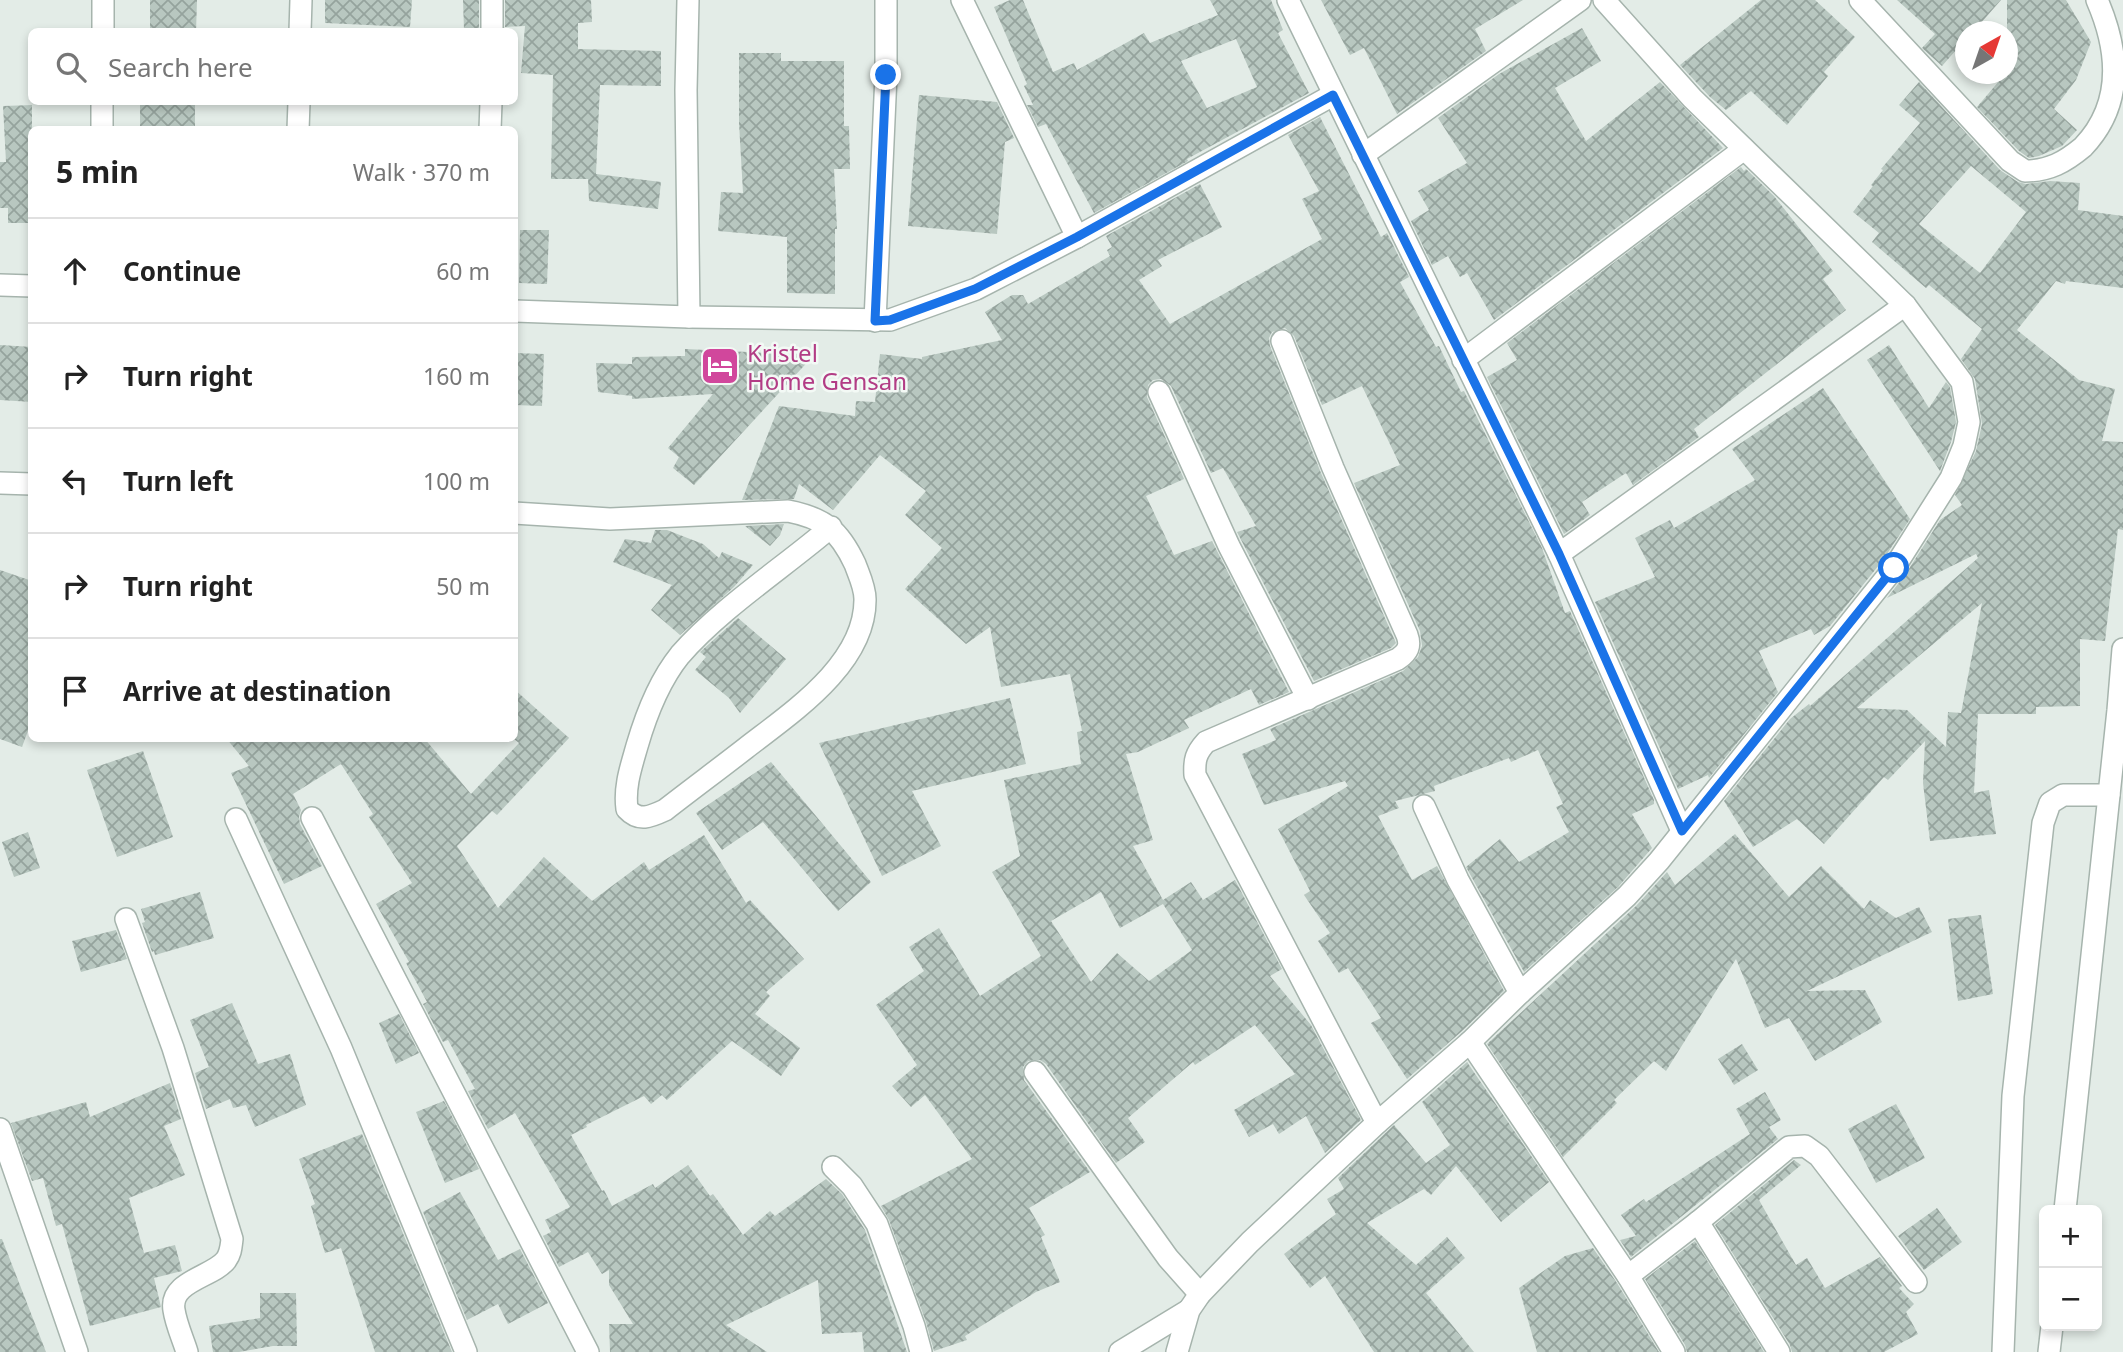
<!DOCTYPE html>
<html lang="en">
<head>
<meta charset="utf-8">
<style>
	:root { --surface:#fff; --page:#f2f2f2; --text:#222; --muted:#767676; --line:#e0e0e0 }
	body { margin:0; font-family:"Noto Sans",sans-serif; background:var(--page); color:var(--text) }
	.controls { position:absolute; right:21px; bottom:21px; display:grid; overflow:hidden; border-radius:10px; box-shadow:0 4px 10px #0003 }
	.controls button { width:63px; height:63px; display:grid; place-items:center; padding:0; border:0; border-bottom:2px solid var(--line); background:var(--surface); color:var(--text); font:35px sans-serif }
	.compass { position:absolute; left:1955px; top:21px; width:63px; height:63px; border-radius:50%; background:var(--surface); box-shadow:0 4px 10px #0003; rotate:40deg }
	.stop { position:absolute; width:21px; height:21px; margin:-16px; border:5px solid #1a73e8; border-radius:50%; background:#fff }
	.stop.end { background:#1a73e8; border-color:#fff; box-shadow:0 2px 7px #0008 }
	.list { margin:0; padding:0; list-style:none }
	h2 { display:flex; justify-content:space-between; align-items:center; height:91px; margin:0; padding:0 28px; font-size:30px }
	h2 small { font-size:23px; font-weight:400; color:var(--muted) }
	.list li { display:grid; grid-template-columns:46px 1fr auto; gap:21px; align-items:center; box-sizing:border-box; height:105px; padding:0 28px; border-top:2px solid var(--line) }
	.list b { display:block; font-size:26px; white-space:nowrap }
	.list em { font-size:23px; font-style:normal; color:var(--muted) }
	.icon { flex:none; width:38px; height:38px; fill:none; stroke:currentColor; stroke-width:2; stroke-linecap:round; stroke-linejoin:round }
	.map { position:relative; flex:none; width:2123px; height:1352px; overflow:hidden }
	.search { position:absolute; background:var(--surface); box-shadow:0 4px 10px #0003; left:28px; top:28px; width:490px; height:77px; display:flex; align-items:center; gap:18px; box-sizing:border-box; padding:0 24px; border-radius:10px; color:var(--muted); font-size:26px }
	.panel { position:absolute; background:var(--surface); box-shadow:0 4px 10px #0003; left:28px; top:126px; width:490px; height:616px; border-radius:10px }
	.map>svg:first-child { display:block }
	.building { fill:url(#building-cross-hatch); fill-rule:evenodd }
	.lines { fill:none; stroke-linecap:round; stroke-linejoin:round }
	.street-casing { stroke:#a6b4ad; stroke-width:24 }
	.street { stroke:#fff; stroke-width:21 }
	.route { stroke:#1a73e8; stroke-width:9 }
	.labels { text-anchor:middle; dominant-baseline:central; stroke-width:5; stroke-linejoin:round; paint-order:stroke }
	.hotel-label { font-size:24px; fill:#b23c85; stroke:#f3f9f5; text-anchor:start }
</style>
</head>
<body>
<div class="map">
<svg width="2123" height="1352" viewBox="0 0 2123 1352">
	<defs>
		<pattern id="building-cross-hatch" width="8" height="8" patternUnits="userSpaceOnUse" patternTransform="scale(1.75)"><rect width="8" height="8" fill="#b8c7c0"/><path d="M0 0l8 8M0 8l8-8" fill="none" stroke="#95a39d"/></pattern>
	</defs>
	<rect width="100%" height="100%" fill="#e3ece7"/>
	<g class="building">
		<polygon points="150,0 197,0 196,32 150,32"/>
		<polygon points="325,0 412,0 410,27 325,23"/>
		<polygon points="463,0 479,0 479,29 464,30"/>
		<polygon points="505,0 591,0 592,22 578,23 578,49 661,51 661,86 600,85 596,174 661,182 658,209 589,201 588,179 551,179 553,75 521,73 525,26 505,27"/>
		<path d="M1010,0H1023L1053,72L1074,63L1077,70L1144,33L1150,43L1218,15L1210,0H1271L1283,30L1278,33L1309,93L1187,159L1188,161L1094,213L1046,124L1038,127L1027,105H1033L1024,86L1027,84L994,7ZM1236,39L1257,87L1207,108L1181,61Z"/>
		<polygon points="1321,0 1523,0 1475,29 1486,51 1397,114 1364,48 1350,55"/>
		<polygon points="1761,0 1815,0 1855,37 1824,72 1828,76 1787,125 1751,91 1726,110 1710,97 1680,65"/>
		<polygon points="1897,0 2001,0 1973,32 1965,32 1965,40 1942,66 1922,48 1935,34"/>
		<polygon points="2007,0 2066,0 2091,42 2076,80 2054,109 2077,130 2062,146 2039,156 2029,158 2019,151 1977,107 2005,74 2007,74"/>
		<polygon points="1582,28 1601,61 1555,88 1586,141 1660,82 1723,148 1494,320 1467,273 1460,277 1448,256 1432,265 1411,221 1429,210 1418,191 1467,163 1438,118 1499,74"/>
		<polygon points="739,53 781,53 781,61 844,61 844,126 849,126 850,169 834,169 837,229 835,229 835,294 787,293 787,237 718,231 721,192 743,193 739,123"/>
		<path d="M1919,82L2000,170L2018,182L2026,184L2050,181L2080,183L2078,210L2123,216V288L2066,281L2065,284L2056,281L2017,330L2079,380L2115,389L2102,441L2123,442V530L2118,529L2105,641L2080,639V706L2036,707V714H1978L1974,793L1989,790L1996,834L1930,841L1923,783L1925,741L1888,780L1884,777L1824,844L1797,819L1753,847L1724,801L1790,719L1809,704L1810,706L1978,558L1976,554L1887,598L1905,575L1940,520L1962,505L1955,495L1976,451L1982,424L1975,379L1961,359L1982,329L1929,285L1926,288L1872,242L1879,233L1853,212L1873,186L1871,185L1883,170L1881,169L1920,123L1899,105ZM1971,166L2026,212L1980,273L1919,224ZM1982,603L1961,713L1948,712L1946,747L1907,710L1857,708Z"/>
		<polygon points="919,95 997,102 1014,138 1005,142 997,234 908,226"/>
		<rect x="140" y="102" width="55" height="28"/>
		<polygon points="32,105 32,223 8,223 8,208 0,208 0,162 6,162 3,106"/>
		<path d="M1320,117L1381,237L1387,233L1409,277L1400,282L1436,347L1439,346L1461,392L1464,391L1542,548L1565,613L1570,611L1654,800V804L1632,814L1652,848L1618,887L1524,972L1466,867L1500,839L1519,862L1569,832L1556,807L1563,804L1538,750L1511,762L1509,758L1434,786L1435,791L1395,801L1399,808L1378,816L1412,880L1437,866L1504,991L1461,1032L1407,1079L1371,1023L1381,1018L1348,968L1339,973L1318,941L1330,933L1304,895L1310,891L1278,829L1348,786L1345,781L1264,805L1242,754L1276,740L1270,729L1403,671L1418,657L1422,646L1420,631L1354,483L1400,465L1362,386L1322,405L1294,336L1285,328L1272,332L1269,338L1270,346L1321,473L1396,643L1391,648L1314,681L1237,532L1256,526L1223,468L1211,473L1171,386L1161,379L1153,380L1148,385L1147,397L1184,479L1146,496L1174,555L1212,541L1289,692L1259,705L1251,689L1184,720L1189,728L1138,752L1126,754L1153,840L1133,846L1163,900L1191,882L1203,900L1235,880L1282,969L1270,976L1311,1025L1361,1120L1325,1153L1306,1116L1279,1134L1273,1124L1249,1137L1234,1110L1295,1074L1255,1025L1195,1065L1193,1062L1128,1118L1145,1142L1116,1163L1046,1064L1040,1060L1028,1061L1023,1067L1024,1080L1090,1172L1029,1208L1045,1235L1041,1237L1060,1282L1036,1292L965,1336L967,1340L934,1351L926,1322L889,1220L881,1206L972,1159L925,1095L911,1107L892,1086L917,1065L876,1005L924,971L909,947L939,928L980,996L1041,956L992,872L1020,856L1004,780L1081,764L1077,732L1082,731L1070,674L1001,687L990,627L966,644L905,589L942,548L905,515L926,491L880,455L833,510L799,484L794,499L742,500L779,406L855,416L856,401L875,402L880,354L922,359V357L1002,340L985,312L1012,295H1023L1028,304L1110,256L1107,250L1112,247L1106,236L1200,184L1222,227L1158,260L1162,266L1139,280L1170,324L1322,239L1302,199L1319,191L1288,135ZM1101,892L1120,928L1163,904L1192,950L1149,981L1117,953L1091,982L1051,921Z"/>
		<polygon points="1741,167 1744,171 1746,169 1774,196 1833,271 1823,279 1846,310 1694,429 1699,437 1633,485 1626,473 1582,502 1590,515 1564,534 1487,377 1517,360 1507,343"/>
		<polygon points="520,230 549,230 547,284 519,283"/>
		<polygon points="0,345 32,347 32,402 0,400"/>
		<polygon points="1889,345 1929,408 1946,382 1950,387 1956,422 1951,442 1940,471 1867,360"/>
		<polygon points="685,349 814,355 694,485 673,468 679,457 668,448 713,394 632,399 632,396 598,392 596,363 632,364 632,357 685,356"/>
		<polygon points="514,353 544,354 542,406 514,405"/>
		<polygon points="1823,388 1910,519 1883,560 1830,626 1814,635 1811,629 1759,651 1778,692 1709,778 1708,775 1678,789 1595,602 1655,577 1635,538 1670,520 1674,528 1755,480 1732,449"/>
		<polygon points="784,524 780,535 770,546 745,526"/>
		<polygon points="655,530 667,530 703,544 719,558 722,552 753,565 734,587 680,635 651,610 672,585 613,562 625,539 651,543"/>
		<polygon points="0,570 32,581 32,720 22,747 0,739"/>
		<polygon points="738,618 786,659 740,713 729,698 695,670 706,657 700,652"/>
		<polygon points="514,689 569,738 497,815 492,811 457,846 498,908 544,857 592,901 644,862 649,870 704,835 746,903 750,900 804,959 766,992 770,996 755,1014 800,1048 781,1076 732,1041 667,1100 662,1095 651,1104 644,1096 586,1125 587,1127 571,1135 602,1191 604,1190 612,1206 653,1184 655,1188 688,1165 710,1196 713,1194 743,1235 770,1211 775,1216 826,1179 842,1194 865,1230 907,1352 864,1352 862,1332 822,1334 818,1280 726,1325 767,1352 610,1352 609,1324 633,1324 609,1285 609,1270 602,1274 588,1252 559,1267 543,1236 551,1232 545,1220 570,1207 515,1113 488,1129 468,1091 475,1089 448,1040 443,1042 423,1004 427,1002 406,963 409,962 376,904 412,883 369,817 373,814 341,764 293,794 301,810 299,817 300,824 322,866 284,884 231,773 249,766 226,738 424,738 471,794 519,743 514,739"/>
		<polygon points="1010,698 1026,764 912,791 941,846 882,876 819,743"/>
		<polygon points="143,751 173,837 117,857 87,770"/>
		<polygon points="771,762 871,882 838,911 763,822 722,850 696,813"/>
		<polygon points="28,832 40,868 14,877 2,842"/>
		<polygon points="1735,834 1789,897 1821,866 1864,909 1870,900 1896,918 1919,907 1932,932 1807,991 1865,990 1882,1022 1815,1061 1789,1018 1765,1028 1736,959 1666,1071 1654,1061 1614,1100 1617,1103 1563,1157 1487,1044 1636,906 1667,872 1675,885"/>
		<polygon points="200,892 214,938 155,955 154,951 152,952 142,923 145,922 141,909"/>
		<polygon points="1981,915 1993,994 1958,1001 1948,919"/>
		<polygon points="116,930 127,959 81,972 72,941"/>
		<polygon points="232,1003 258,1064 290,1054 306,1105 255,1127 246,1105 233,1108 230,1099 206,1109 195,1073 209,1067 190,1020"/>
		<polygon points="399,1014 419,1053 396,1064 379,1023"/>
		<polygon points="1742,1044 1758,1070 1734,1085 1718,1059"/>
		<polygon points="1467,1062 1549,1182 1501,1222 1456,1166 1431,1195 1424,1189 1367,1223 1416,1265 1447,1237 1465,1258 1426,1293 1474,1352 1374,1352 1325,1276 1310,1288 1284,1254 1336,1214 1327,1199 1344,1189 1338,1178 1394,1125 1426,1163 1450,1145 1422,1102"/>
		<polygon points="170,1083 181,1119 164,1126 185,1175 129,1198 144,1253 175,1245 182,1271 154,1278 161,1307 90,1326 62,1224 56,1226 43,1178 32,1181 11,1123 86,1102 90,1117"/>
		<polygon points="1765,1092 1781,1120 1769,1127 1778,1139 1631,1257 1620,1240 1636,1236 1621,1215 1644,1199 1646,1202 1750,1134 1736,1109"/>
		<polygon points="444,1101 479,1169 445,1183 416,1112"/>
		<polygon points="1896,1104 1925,1158 1876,1183 1848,1129"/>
		<polygon points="362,1134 452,1352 375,1352 341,1248 325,1253 311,1206 315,1204 299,1159"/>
		<polygon points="1794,1160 1801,1165 1759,1200 1796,1265 1807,1258 1825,1288 1880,1257 1902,1286 1899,1288 1914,1304 1906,1312 1918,1334 1884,1352 1792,1352 1790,1345 1715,1225"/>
		<polygon points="460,1192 498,1260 520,1249 548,1303 508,1324 498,1304 467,1320 423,1212"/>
		<polygon points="1937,1208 1962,1242 1924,1270 1898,1236"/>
		<polygon points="0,1239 2,1239 46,1352 0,1352"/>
		<polygon points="1695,1241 1764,1352 1687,1352 1685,1345 1645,1279"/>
		<polygon points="1593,1248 1617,1283 1659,1352 1537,1352 1519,1288 1565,1256"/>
		<polygon points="260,1293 296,1293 297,1346 273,1346 239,1352 213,1352 209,1326 260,1318"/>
	</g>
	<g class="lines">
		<defs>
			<g id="street">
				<polyline points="688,0 686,90 689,317"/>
				<polyline points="962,0 1077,237"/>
				<polyline points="1288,0 1559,554 1682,831"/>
				<path d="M1860,0L2010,161L2025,171C2049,171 2065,162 2083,147C2123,105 2120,53 2097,0"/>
				<polyline points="103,32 103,0"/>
				<polyline points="300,32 301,0"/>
				<polyline points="492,32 492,0"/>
				<polyline points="102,130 102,102"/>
				<polyline points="298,130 299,102"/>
				<polyline points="490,130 491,102"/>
				<polyline points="1363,155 1580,0"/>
				<polyline points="0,285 32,286"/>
				<polyline points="514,311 689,317 890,320 976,289 1077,237 1333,95"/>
				<polyline points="875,321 886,75 886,0"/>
				<path d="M1282,341L1333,468L1407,635C1411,646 1408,652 1398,659L1206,742C1196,753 1194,760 1195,775L1377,1123"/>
				<polyline points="1463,360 1744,149"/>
				<polyline points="1159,392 1229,546 1308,699"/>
				<polyline points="0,483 32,484"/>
				<path d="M514,513L610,519L788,511C824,518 839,530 855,564C859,575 865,587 865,599C866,664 791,713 746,748C719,769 692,789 665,810C650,817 639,822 627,809C624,787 631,767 637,746C646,715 659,681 680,655C721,608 783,568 831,527"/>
				<polyline points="1559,554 1905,305"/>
				<polyline points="1424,806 1458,880 1520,993"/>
				<polyline points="312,818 588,1352"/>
				<polyline points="236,819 341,1048 466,1352"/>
				<path d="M126,919L173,1048L232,1239C231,1247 231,1253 226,1260C213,1277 169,1281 174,1310C176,1324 183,1339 187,1352"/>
				<polyline points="1470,1042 1628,1276 1674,1352"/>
				<polyline points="1035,1072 1168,1258 1200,1294"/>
				<polyline points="0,1129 77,1352"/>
				<polyline points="833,1167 852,1186 877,1224 914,1326 921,1352"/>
				<polyline points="2065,1210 2118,710 2123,649"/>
				<polyline points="1698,1222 1779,1352"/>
				<polyline points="1628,1276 1698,1222 1789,1147 1805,1146 1819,1156 1916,1282"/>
				<polyline points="1120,1352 1189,1310"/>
				<polyline points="1177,1352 1189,1310 1200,1294 1250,1242 1377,1123 1470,1042 1520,993 1627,896 1659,861 1894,568 1951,478 1964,446 1969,422 1962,382 1905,305 1692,98 1604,0"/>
				<polyline points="2003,1352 2013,1096 2043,823 2050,803 2063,795 2109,795"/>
				<polyline points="2049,1352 2052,1326"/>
			</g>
		</defs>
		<use href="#street" class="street-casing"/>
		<use href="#street" class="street"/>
	</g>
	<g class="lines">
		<polyline class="route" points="886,75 875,321 890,320 975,289 1077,237 1333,95 1559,554 1682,831 1894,568"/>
	</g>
	<defs>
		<symbol id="hotel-square" viewBox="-11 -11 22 22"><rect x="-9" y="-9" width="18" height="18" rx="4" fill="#d1479c" stroke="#f3f9f5"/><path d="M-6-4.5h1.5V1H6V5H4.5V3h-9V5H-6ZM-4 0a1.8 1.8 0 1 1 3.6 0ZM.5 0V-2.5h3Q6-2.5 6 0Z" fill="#fff"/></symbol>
	</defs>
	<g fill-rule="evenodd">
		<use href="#hotel-square" x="698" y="344" width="44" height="44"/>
	</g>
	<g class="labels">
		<g class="hotel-label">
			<text x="747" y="352">Kristel<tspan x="747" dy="28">Home Gensan</tspan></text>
		</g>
	</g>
</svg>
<div class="controls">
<button>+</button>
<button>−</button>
</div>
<svg class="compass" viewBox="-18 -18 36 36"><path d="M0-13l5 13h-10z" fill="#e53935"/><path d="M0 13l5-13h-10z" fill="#767676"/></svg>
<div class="stop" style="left:1894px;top:568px"></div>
<div class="stop end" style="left:886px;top:75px"></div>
<div class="search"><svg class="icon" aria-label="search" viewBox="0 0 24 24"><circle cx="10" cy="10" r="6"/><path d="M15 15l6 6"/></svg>Search here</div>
<section class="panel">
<h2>5 min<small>Walk · 370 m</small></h2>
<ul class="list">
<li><svg class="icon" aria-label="ahead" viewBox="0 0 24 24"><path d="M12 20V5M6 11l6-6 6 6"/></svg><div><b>Continue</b></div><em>60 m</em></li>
<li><svg class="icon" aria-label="right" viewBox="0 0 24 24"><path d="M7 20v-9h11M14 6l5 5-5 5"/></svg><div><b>Turn right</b></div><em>160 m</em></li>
<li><svg class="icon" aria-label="left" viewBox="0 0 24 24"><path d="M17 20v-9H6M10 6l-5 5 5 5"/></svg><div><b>Turn left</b></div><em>100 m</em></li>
<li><svg class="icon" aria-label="right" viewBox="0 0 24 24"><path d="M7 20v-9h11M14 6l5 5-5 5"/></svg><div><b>Turn right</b></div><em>50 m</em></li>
<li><svg class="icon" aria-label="arrive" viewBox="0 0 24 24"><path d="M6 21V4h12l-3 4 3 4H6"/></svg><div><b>Arrive at destination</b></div></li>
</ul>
</section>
</div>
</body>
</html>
